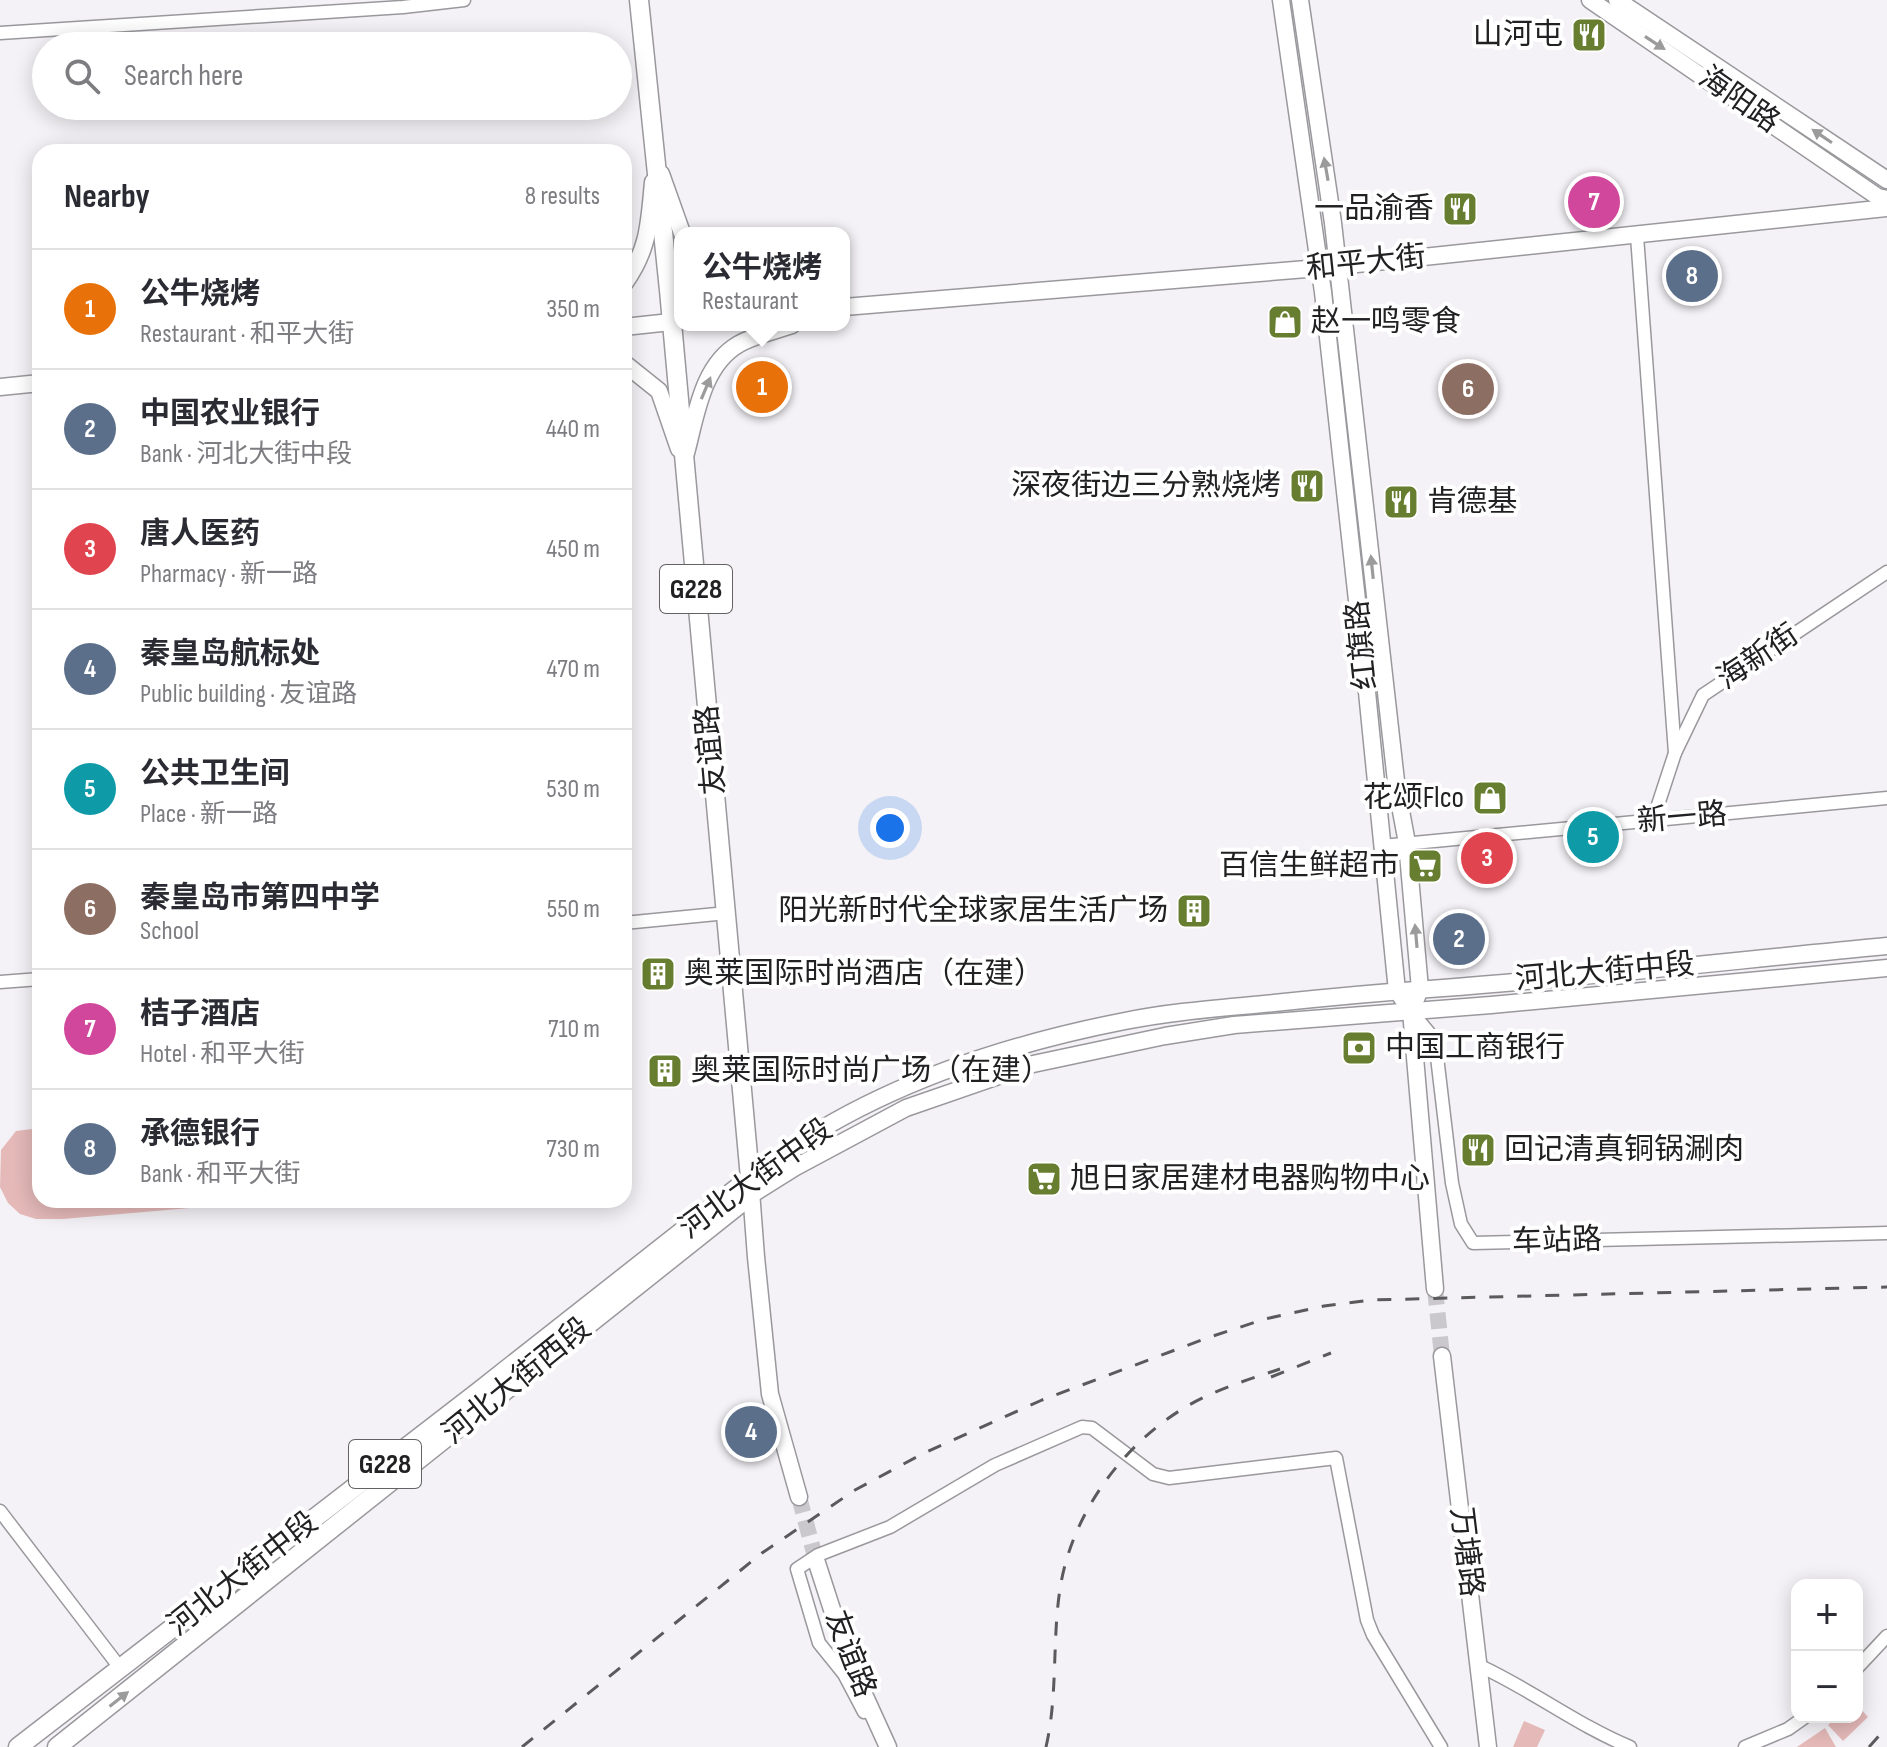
<!DOCTYPE html>
<html lang="en">
<head>
<meta charset="utf-8">
<style>
	:root { --surface:#fff; --page:#f7f7f7; --text:#2b2b33; --muted:#7c7c81; --line:#e1e1e2; --accent:#677d2f }
	body { margin:0; font-family:"Sofia Sans Condensed","Noto Sans SC",sans-serif; background:var(--page); color:var(--text) }
	.controls { position:absolute; right:24px; bottom:24px; display:grid; overflow:hidden; border-radius:16px; box-shadow:0 4px 20px #0003 }
	.controls button { width:72px; height:72px; display:grid; place-items:center; padding:0; border:0; border-bottom:2px solid var(--line); background:var(--surface); color:var(--text); font:40px sans-serif }
	.you { position:absolute; left:890px; top:828px; width:28px; height:28px; margin:-20px; border:6px solid #fff; border-radius:50%; background:#1a73e8; box-shadow:0 0 0 12px #1a73e833 }
	.badge { display:grid; place-items:center; width:52px; height:52px; border-radius:50%; background:var(--accent); color:#fff; font-size:26px; font-weight:700 }
	.pin { position:absolute; translate:-50% -50%; border:4px solid #fff; box-shadow:0 2px 8px #0006 }
	.popup { position:absolute; left:674px; top:227px; width:176px; height:104px; box-sizing:border-box; display:grid; place-content:center; border-radius:16px; background:var(--surface); filter:drop-shadow(0 2px 6px #0005); font-size:26px; white-space:nowrap; color:var(--muted) }
	.popup b { font-size:30px; color:var(--text) }
	.popup::after { content:''; position:absolute; left:50%; top:100%; margin-left:-16px; border:16px solid transparent; border-top-color:var(--surface) }
	.list { margin:0; padding:0; list-style:none }
	h2 { display:flex; justify-content:space-between; align-items:center; height:104px; margin:0; padding:0 32px; font-size:34px }
	h2 small { font-size:26px; font-weight:400; color:var(--muted) }
	.list li { display:grid; grid-template-columns:52px 1fr auto; gap:24px; align-items:center; box-sizing:border-box; height:120px; padding:0 32px; border-top:2px solid var(--line) }
	.list b { display:block; font-size:30px; white-space:nowrap }
	.list p { margin:0; font-size:26px; white-space:nowrap; color:var(--muted) }
	.list em { font-size:26px; font-style:normal; color:var(--muted) }
	.icon { flex:none; width:44px; height:44px; fill:none; stroke:currentColor; stroke-width:2; stroke-linecap:round; stroke-linejoin:round }
	.map { position:relative; flex:none; width:1887px; height:1747px; overflow:hidden }
	.search { position:absolute; background:var(--surface); box-shadow:0 4px 20px #0003; left:32px; top:32px; width:600px; height:88px; display:flex; align-items:center; gap:20px; box-sizing:border-box; padding:0 28px; border-radius:44px; color:var(--muted); font-size:30px }
	.panel { position:absolute; background:var(--surface); box-shadow:0 4px 20px #0003; left:32px; top:144px; width:600px; height:1064px; border-radius:24px }
	.map>svg:first-child { display:block }
	.green { fill:#e4b9b8 }
	.lines { fill:none; stroke-linecap:round; stroke-linejoin:round }
	.major-tunnel { stroke:#cac8cc; stroke-width:16; stroke-dasharray:16 8; stroke-linecap:butt }
	.minor-casing { stroke:#9a989c; stroke-width:15 }
	.major-casing { stroke:#9a989c; stroke-width:19 }
	.highway-casing { stroke:#9a989c; stroke-width:21 }
	.minor { stroke:#fff; stroke-width:12 }
	.major { stroke:#fff; stroke-width:16 }
	.highway { stroke:#fff; stroke-width:18 }
	.rail { stroke:#5a595b; stroke-width:3; stroke-dasharray:14 14; stroke-linecap:butt }
	.oneway { fill:#9b9b9c }
	.labels { text-anchor:middle; dominant-baseline:central; stroke-width:8; stroke-linejoin:round; paint-order:stroke }
	.shield { fill:#fff; stroke:#646364; stroke-width:2 }
	.shield-label { font-size:28px; font-weight:bold; fill:#212022 }
	.poi-label { font-size:30px; fill:#212022; stroke:#fff; text-anchor:start }
	.street-label { font-size:30px; fill:#212022; stroke:#fff }
</style>
</head>
<body>
<div class="map">
<svg width="1887" height="1747" viewBox="0 0 1887 1747">
	<rect width="100%" height="100%" fill="#f4f2f6"/>
	<g class="green">
		<polygon points="40,1128 40,1200 215,1200 190,1208 63,1219 36,1219 20,1214 8,1203 0,1187 1,1150 16,1131"/>
		<polygon points="1857,1705 1868,1717 1843,1741 1828,1725 1837,1717 1857,1717"/>
		<polygon points="1524,1721 1545,1730 1537,1747 1513,1747"/>
		<polygon points="1825,1728 1836,1747 1797,1747"/>
	</g>
	<g class="lines">
		<g class="major-tunnel">
			<polyline points="1435,1289 1442,1356"/>
			<polyline points="799,1497 816,1560"/>
		</g>
		<defs>
			<g id="minor">
				<polyline points="0,33 403,7 464,0"/>
				<polyline points="1637,236 1675,753"/>
				<polyline points="1653,820 1675,753 1703,695 1887,572"/>
				<polyline points="1382,846 1887,798"/>
				<polyline points="624,923 727,913"/>
				<polyline points="0,982 40,979"/>
				<polyline points="1411,1011 1435,1040 1452,1183 1461,1224 1473,1243 1887,1233"/>
				<polyline points="0,1511 121,1669"/>
				<path d="M1480,1666C1532,1690 1577,1725 1630,1747"/>
				<polyline points="1857,1668 1887,1636"/>
				<polyline points="864,1712 844,1674 819,1643 797,1569 818,1555 890,1527 995,1465 1082,1427 1092,1428 1153,1474 1169,1478 1336,1458 1367,1620 1373,1635 1441,1747"/>
				<polyline points="1745,1747 1788,1729 1805,1717"/>
			</g>
			<g id="major">
				<polyline points="1281,0 1323,292 1366,682 1397,991 1411,1011 1435,1289"/>
				<polyline points="1300,0 1333,223 1397,790 1407,843 1420,989 1416,999"/>
				<polyline points="1590,0 1878,197 1887,199"/>
				<polyline points="1617,0 1887,180"/>
				<polyline points="661,174 682,233"/>
				<path d="M624,284C649,249 649,224 653,182"/>
				<polyline points="844,307 1319,268 1887,208"/>
				<polyline points="624,327 680,321"/>
				<polyline points="624,363 659,391 679,449"/>
				<polyline points="0,387 40,383"/>
				<path d="M686,453C696,416 702,365 739,344C755,335 775,331 792,325"/>
				<polyline points="751,1195 794,1168 906,1108 1033,1064 1165,1036 1234,1025 1491,1005 1887,968"/>
				<polyline points="1442,1356 1488,1747"/>
				<path d="M799,1497L770,1394L756,1257L750,1178C857,1093 992,1047 1125,1021C1174,1011 1224,1008 1274,1003C1331,997 1386,992 1443,988C1591,977 1739,960 1887,946"/>
				<polyline points="816,1560 848,1659 888,1747"/>
			</g>
			<g id="highway">
				<polyline points="18,1747 478,1392 750,1178 669,290 639,0"/>
				<polyline points="57,1747 751,1195"/>
			</g>
		</defs>
		<use href="#minor" class="minor-casing"/>
		<use href="#major" class="major-casing"/>
		<use href="#highway" class="highway-casing"/>
		<use href="#minor" class="minor"/>
		<use href="#major" class="major"/>
		<use href="#highway" class="highway"/>
		<g class="rail">
			<polyline points="1271,1377 1331,1353"/>
			<polyline points="522,1747 762,1553 855,1490 924,1453 1042,1400 1207,1338 1265,1319 1324,1306 1371,1300 1887,1287"/>
			<path d="M1046,1747C1058,1695 1052,1641 1060,1589C1071,1516 1121,1446 1184,1408C1214,1390 1247,1380 1280,1369"/>
			<polyline points="1869,1747 1887,1727"/>
		</g>
	</g>
	<defs><path id="oneway-solid" d="M-6-.8H1V-3.2L6.5 0L1 3.2V.8H-6Z" transform="scale(2)"/></defs>
	<g class="oneway">
		<use href="#oneway-solid" transform="translate(1655 43) rotate(33)"/>
		<use href="#oneway-solid" transform="translate(1822 136) rotate(-146)"/>
		<use href="#oneway-solid" transform="translate(1326 169) rotate(-100)"/>
		<use href="#oneway-solid" transform="translate(706 388) rotate(-67)"/>
		<use href="#oneway-solid" transform="translate(1372 567) rotate(-96)"/>
		<use href="#oneway-solid" transform="translate(1416 936) rotate(-95)"/>
		<use href="#oneway-solid" transform="translate(119 1699) rotate(-38)"/>
	</g>
	<defs>
		<symbol id="restaurant-square" viewBox="-11 -11 22 22"><rect x="-9" y="-9" width="18" height="18" rx="4" fill="#677d2f" stroke="#fff"/><path d="M-5-6h1v4h1v-4h1v4h1v-4h1v5L-1.5 .5V6h-2V.5L-5-1ZM5-6V6H3V1.5H1.5Q1.5-4 5-6Z" fill="#fff"/></symbol>
		<symbol id="shop-square" viewBox="-11 -11 22 22"><rect x="-9" y="-9" width="18" height="18" rx="4" fill="#677d2f" stroke="#fff"/><path d="M-5-2.5h2.3a2.7 3.5 0 0 1 5.4 0H5L5.5 6h-11ZM-1.5-2.5h3a1.5 2.3 0 0 0-3 0Z" fill="#fff"/></symbol>
		<symbol id="supermarket-square" viewBox="-11 -11 22 22"><rect x="-9" y="-9" width="18" height="18" rx="4" fill="#677d2f" stroke="#fff"/><path d="M-6-5.5h2.5l.6 2H6L4.5 2H-2.5L-4.4-4H-6ZM-1.5 3.2a1.3 1.3 0 1 0 .1 0ZM3 3.2a1.3 1.3 0 1 0 .1 0Z" fill="#fff"/></symbol>
		<symbol id="building-square" viewBox="-11 -11 22 22"><rect x="-9" y="-9" width="18" height="18" rx="4" fill="#677d2f" stroke="#fff"/><path d="M-4-6H4V6H1V3H-1V6H-4ZM-2.5-4.3h1.7v1.8h-1.7ZM.8-4.3h1.7v1.8H.8ZM-2.5-1h1.7V.8h-1.7ZM.8-1h1.7V.8H.8Z" fill="#fff"/></symbol>
		<symbol id="bank-square" viewBox="-11 -11 22 22"><rect x="-9" y="-9" width="18" height="18" rx="4" fill="#677d2f" stroke="#fff"/><path d="M-6-4H6V4H-6ZM0-2.3a2.3 2.3 0 1 0 0 4.6a2.3 2.3 0 1 0 0-4.6Z" fill="#fff"/></symbol>
	</defs>
	<g fill-rule="evenodd">
		<use href="#restaurant-square" x="1569" y="15" width="40" height="40"/>
		<use href="#restaurant-square" x="1440" y="189" width="40" height="40"/>
		<use href="#shop-square" x="1265" y="302" width="40" height="40"/>
		<use href="#restaurant-square" x="1287" y="466" width="40" height="40"/>
		<use href="#restaurant-square" x="1381" y="482" width="40" height="40"/>
		<use href="#shop-square" x="1470" y="778" width="40" height="40"/>
		<use href="#supermarket-square" x="1405" y="846" width="40" height="40"/>
		<use href="#building-square" x="1174" y="891" width="40" height="40"/>
		<use href="#building-square" x="638" y="954" width="40" height="40"/>
		<use href="#bank-square" x="1339" y="1028" width="40" height="40"/>
		<use href="#building-square" x="645" y="1051" width="40" height="40"/>
		<use href="#restaurant-square" x="1458" y="1130" width="40" height="40"/>
		<use href="#supermarket-square" x="1024" y="1159" width="40" height="40"/>
	</g>
	<g class="labels">
		<g class="shield">
			<rect x="660" y="565" width="72" height="48" rx="6"/>
			<rect x="349" y="1440" width="72" height="48" rx="6"/>
		</g>
		<g class="shield-label">
			<text x="696" y="589">G228</text>
			<text x="385" y="1464">G228</text>
		</g>
		<g class="poi-label">
			<text x="1563" y="35" text-anchor="end">山河屯</text>
			<text x="1434" y="209" text-anchor="end">一品渝香</text>
			<text x="1311" y="322">赵一鸣零食</text>
			<text x="1281" y="486" text-anchor="end">深夜街边三分熟烧烤</text>
			<text x="1427" y="502">肯德基</text>
			<text x="1464" y="798" text-anchor="end">花颂Flco</text>
			<text x="1399" y="866" text-anchor="end">百信生鲜超市</text>
			<text x="1168" y="911" text-anchor="end">阳光新时代全球家居生活广场</text>
			<text x="684" y="974">奥莱国际时尚酒店（在建）</text>
			<text x="1385" y="1048">中国工商银行</text>
			<text x="691" y="1071">奥莱国际时尚广场（在建）</text>
			<text x="1504" y="1150">回记清真铜锅涮肉</text>
			<text x="1070" y="1179">旭日家居建材电器购物中心</text>
		</g>
		<g class="street-label">
			<text transform="translate(1739 100) rotate(35)">海阳路</text>
			<text transform="translate(1366 263) rotate(-6)">和平大街</text>
			<text transform="translate(1362 645) rotate(-96)">红旗路</text>
			<text transform="translate(1758 657) rotate(-34)">海新街</text>
			<text transform="translate(711 750) rotate(-95)">友谊路</text>
			<text transform="translate(1682 818) rotate(-5)">新一路</text>
			<text transform="translate(1605 972) rotate(-5)">河北大街中段</text>
			<text transform="translate(756 1179) rotate(-36)">河北大街中段</text>
			<text transform="translate(1557 1241) rotate(-2)">车站路</text>
			<text transform="translate(517 1381) rotate(-39)">河北大街西段</text>
			<text transform="translate(1466 1552) rotate(83)">万塘路</text>
			<text transform="translate(243 1574) rotate(-38)">河北大街中段</text>
			<text transform="translate(850 1654) rotate(69)">友谊路</text>
		</g>
	</g>
</svg>
<div class="controls">
<button>+</button>
<button>−</button>
</div>
<div class="you"></div>
<div class="pin badge" style="left:762px;top:387px;background:#e8710a">1</div>
<div class="popup"><b>公牛烧烤</b>Restaurant</div>
<div class="pin badge" style="left:1459px;top:939px;background:#5c6f8a">2</div>
<div class="pin badge" style="left:1487px;top:858px;background:#e0444e">3</div>
<div class="pin badge" style="left:751px;top:1432px;background:#5c6f8a">4</div>
<div class="pin badge" style="left:1593px;top:837px;background:#0f9aa8">5</div>
<div class="pin badge" style="left:1468px;top:389px;background:#8d6e63">6</div>
<div class="pin badge" style="left:1594px;top:202px;background:#d1479c">7</div>
<div class="pin badge" style="left:1692px;top:276px;background:#5c6f8a">8</div>
<div class="search"><svg class="icon" aria-label="search" viewBox="0 0 24 24"><circle cx="10" cy="10" r="6"/><path d="M15 15l6 6"/></svg>Search here</div>
<section class="panel">
<h2>Nearby<small>8 results</small></h2>
<ul class="list">
<li><span class="badge" style="background:#e8710a">1</span><div><b>公牛烧烤</b><p>Restaurant · 和平大街</p></div><em>350 m</em></li>
<li><span class="badge" style="background:#5c6f8a">2</span><div><b>中国农业银行</b><p>Bank · 河北大街中段</p></div><em>440 m</em></li>
<li><span class="badge" style="background:#e0444e">3</span><div><b>唐人医药</b><p>Pharmacy · 新一路</p></div><em>450 m</em></li>
<li><span class="badge" style="background:#5c6f8a">4</span><div><b>秦皇岛航标处</b><p>Public building · 友谊路</p></div><em>470 m</em></li>
<li><span class="badge" style="background:#0f9aa8">5</span><div><b>公共卫生间</b><p>Place · 新一路</p></div><em>530 m</em></li>
<li><span class="badge" style="background:#8d6e63">6</span><div><b>秦皇岛市第四中学</b><p>School</p></div><em>550 m</em></li>
<li><span class="badge" style="background:#d1479c">7</span><div><b>桔子酒店</b><p>Hotel · 和平大街</p></div><em>710 m</em></li>
<li><span class="badge" style="background:#5c6f8a">8</span><div><b>承德银行</b><p>Bank · 和平大街</p></div><em>730 m</em></li>
</ul>
</section>
</div>
</body>
</html>
